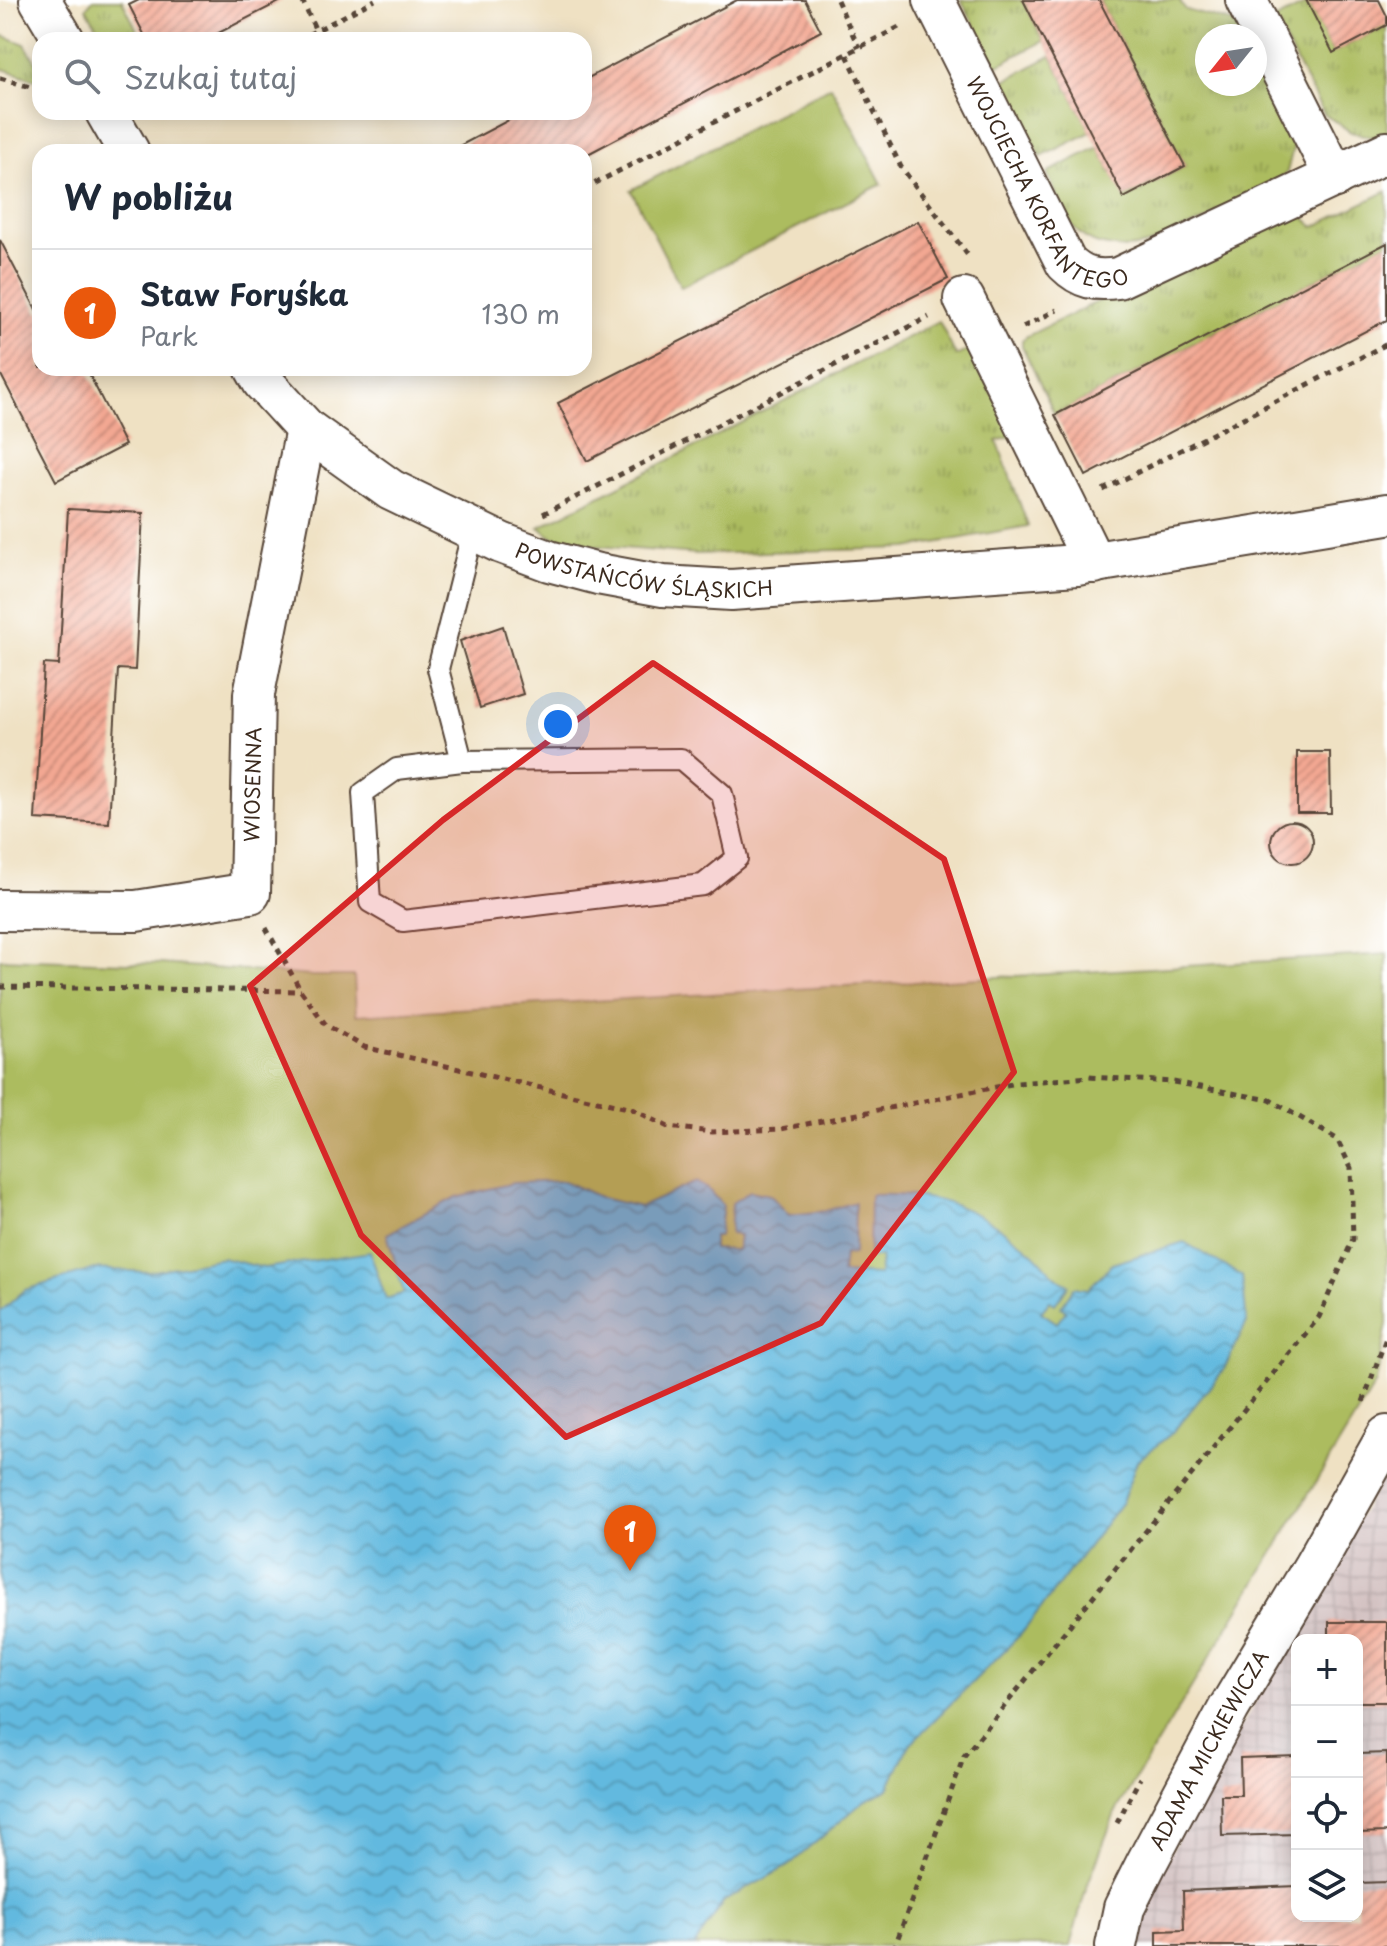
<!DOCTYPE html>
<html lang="pl">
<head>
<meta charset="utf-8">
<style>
	:root { --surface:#fff; --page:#f2f2f3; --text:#1f2937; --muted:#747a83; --line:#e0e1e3; --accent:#ea580c }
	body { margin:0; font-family:"Playpen Sans",sans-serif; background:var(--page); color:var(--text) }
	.controls { position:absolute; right:24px; bottom:24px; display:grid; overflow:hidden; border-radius:16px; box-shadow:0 4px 20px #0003 }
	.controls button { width:72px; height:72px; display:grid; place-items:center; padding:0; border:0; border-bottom:2px solid var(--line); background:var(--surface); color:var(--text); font:40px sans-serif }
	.compass { position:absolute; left:1195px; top:24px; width:72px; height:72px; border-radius:50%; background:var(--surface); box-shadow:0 4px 20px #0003; rotate:240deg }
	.you { position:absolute; left:558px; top:724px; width:28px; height:28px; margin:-20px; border:6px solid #fff; border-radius:50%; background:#1a73e8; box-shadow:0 0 0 12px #1a73e833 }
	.badge { display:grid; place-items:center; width:52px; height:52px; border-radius:50%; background:var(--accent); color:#fff; font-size:26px; font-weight:700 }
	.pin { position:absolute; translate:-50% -66px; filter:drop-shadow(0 2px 4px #0008) }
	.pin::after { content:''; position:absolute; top:42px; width:28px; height:24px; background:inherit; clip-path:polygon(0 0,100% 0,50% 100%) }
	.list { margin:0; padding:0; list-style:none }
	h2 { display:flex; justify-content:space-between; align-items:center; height:104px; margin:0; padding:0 32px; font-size:34px }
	h2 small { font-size:26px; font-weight:400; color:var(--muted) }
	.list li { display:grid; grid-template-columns:52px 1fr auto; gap:24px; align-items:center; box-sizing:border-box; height:128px; padding:0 32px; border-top:2px solid var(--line) }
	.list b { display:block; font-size:30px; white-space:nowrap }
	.list p { margin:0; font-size:26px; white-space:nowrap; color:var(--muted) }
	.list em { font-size:26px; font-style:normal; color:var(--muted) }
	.icon { flex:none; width:44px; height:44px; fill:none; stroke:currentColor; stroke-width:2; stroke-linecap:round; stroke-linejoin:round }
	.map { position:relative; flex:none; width:1387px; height:1946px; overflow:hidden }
	.search { position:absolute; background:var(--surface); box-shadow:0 4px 20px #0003; left:32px; top:32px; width:560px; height:88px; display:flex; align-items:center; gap:20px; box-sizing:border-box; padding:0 28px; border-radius:24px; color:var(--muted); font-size:30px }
	.panel { position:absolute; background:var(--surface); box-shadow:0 4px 20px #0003; left:32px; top:144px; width:560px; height:232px; border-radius:24px }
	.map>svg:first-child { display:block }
	.industrial { fill:url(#industrial-grid); fill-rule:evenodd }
	.grass { fill:url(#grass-tufts); stroke:#74733e; stroke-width:2 }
	.park { fill:#acbc5f; stroke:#74733e; stroke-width:2 }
	.water { fill:url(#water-waves); stroke:#4e727e; stroke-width:2 }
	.building { fill:url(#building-hatch) }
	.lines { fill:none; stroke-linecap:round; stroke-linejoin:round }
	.service-casing { stroke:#564537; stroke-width:24 }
	.minor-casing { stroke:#564537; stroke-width:44 }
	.path { stroke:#564537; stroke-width:5; stroke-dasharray:6 6; stroke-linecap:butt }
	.service { stroke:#fff; stroke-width:20 }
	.minor { stroke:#fff; stroke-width:40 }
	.marked { fill:#d62828; fill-opacity:0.2; stroke:#d62828; stroke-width:6; stroke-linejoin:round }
	.labels { text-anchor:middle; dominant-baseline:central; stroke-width:7; stroke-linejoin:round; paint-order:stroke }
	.street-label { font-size:20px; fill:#3b2a1e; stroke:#fff }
</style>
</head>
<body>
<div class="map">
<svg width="1387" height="1946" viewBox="0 0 1387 1946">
	<defs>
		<pattern id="industrial-grid" width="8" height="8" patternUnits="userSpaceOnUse" patternTransform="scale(2)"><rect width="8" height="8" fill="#d1bfbf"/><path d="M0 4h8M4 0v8" fill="none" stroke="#b4a4a4"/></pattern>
		<pattern id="grass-tufts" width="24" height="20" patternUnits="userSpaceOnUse" patternTransform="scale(2)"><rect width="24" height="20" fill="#acbc5f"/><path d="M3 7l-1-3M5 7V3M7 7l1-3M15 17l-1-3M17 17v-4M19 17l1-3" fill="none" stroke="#8d994e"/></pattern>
		<pattern id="water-waves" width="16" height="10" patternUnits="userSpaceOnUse" patternTransform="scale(2)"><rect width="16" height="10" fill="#62b9df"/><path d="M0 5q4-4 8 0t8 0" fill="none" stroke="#5297b4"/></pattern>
		<pattern id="building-hatch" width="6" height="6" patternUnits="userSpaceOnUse" patternTransform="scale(2)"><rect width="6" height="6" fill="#f3a792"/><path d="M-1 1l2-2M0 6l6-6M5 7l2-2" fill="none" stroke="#c68877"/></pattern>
	</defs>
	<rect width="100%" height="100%" fill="#fff"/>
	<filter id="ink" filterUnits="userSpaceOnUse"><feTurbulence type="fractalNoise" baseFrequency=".0125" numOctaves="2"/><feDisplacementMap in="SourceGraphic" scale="16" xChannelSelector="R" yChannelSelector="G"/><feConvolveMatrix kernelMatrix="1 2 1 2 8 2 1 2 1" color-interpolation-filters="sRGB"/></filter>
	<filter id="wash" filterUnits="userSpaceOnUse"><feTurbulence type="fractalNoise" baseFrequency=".006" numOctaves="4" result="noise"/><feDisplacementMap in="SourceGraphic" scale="32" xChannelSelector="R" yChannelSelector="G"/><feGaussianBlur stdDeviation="1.8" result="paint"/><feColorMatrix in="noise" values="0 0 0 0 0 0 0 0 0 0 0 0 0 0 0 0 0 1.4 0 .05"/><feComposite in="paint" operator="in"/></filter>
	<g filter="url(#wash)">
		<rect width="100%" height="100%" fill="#efe1c3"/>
		<path class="industrial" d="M1387,1468V1946H1128L1135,1915ZM1297,1640H1357V1916H1297Z"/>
		<g class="grass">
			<polygon points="93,0 122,0 142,40 105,40 86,8"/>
			<polygon points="961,0 1023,0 1044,41 996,66"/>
			<path d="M1099,0H1179L1186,10L1239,24L1250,36H1207V84H1255V46L1295,140L1287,172L1276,185C1235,204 1194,228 1152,243C1131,251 1097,249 1080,234C1064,219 1056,192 1047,173L1098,147L1125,198L1185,166Z"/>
			<polygon points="1308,3 1333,53 1387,25 1387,136 1381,139 1351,132 1324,114 1274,20"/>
			<polygon points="4,36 25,44 40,69 40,81 0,68 0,38"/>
			<polygon points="1051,56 1091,132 1041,157 1002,82"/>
			<polygon points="1387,191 1387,243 1055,415 1022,346 1022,340 1027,336 1196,254 1298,211 1314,227"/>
			<polygon points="939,321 956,356 975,347 1017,435 997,441 1028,526 907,548 697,554 597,546 562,540 550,536 539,527"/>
		</g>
		<g class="park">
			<polygon points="831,86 882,184 681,287 631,190"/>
			<polygon points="1387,954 1387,1324 1376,1383 1115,1813 1086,1889 1070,1946 0,1946 0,959 161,964 312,976 354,976 356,1015"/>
		</g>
		<path class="water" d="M564,1181L601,1198L640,1207L696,1182L708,1189L723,1206L719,1236H713V1249L737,1250L739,1235L730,1234L732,1203L750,1191L770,1195L789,1215L825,1211L855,1202L854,1255L844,1254L842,1273L879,1275L881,1257H869L870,1195C938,1192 980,1208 1032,1252C1045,1263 1052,1278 1069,1285L1055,1304L1050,1301L1041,1312L1057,1323L1066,1311L1061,1307L1074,1287L1088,1289L1112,1264L1184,1242L1242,1276L1247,1322L1223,1371L1172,1433L1137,1461L1122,1502L1022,1633L908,1746L888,1789L864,1801L788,1866L724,1901L694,1946H0V1312L25,1290L95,1269L149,1272L222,1258L264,1268L370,1252L386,1299L404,1293L387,1234L456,1197L513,1183Z"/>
		<g id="blocks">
			<g class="building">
				<polygon points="139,0 283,0 205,40 147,40 129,5"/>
				<polygon points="737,0 805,0 821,31 584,156 584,152 448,152 524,112 584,112 584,80"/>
				<polygon points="1023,0 1099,0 1185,166 1124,198"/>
				<polygon points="1306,0 1379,0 1387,16 1387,25 1333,53"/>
				<polygon points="918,221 948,279 587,461 558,403"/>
				<polygon points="0,240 38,313 40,312 40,368 86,368 125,445 56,481 0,373"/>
				<polygon points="1387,243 1387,320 1086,476 1055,415"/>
				<polygon points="68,509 143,513 135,670 118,669 109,823 35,819 44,664 59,665"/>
				<polygon points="503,626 523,694 480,708 460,641"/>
				<polygon points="1297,752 1330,752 1331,813 1297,813"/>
				<circle cx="1292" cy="842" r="21"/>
				<polygon points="1329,1622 1387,1622 1387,1702 1357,1702 1357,1640 1329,1640"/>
				<polygon points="1387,1753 1387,1832 1357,1833 1357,1754"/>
				<polygon points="1297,1756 1297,1834 1222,1836 1221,1795 1241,1795 1240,1758"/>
				<polygon points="1387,1882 1387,1946 1157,1946 1157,1931 1184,1930 1183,1891 1297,1886 1297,1916 1357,1916 1357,1883"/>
			</g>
		</g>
	</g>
	<g filter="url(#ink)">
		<use href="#blocks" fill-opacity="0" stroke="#564537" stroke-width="2"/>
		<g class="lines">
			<defs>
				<polyline id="service" points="462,761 681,759 722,794 737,858 703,885 403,921 370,902 363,793 397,769 462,761 438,669 473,530"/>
				<g id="minor">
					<polyline points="40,0 64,40"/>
					<path id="s1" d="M934,0L1066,263C1082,279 1096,281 1118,278L1387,152"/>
					<polyline points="1246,0 1335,177"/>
					<polyline points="106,112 129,152"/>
					<polyline points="964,299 1094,563"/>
					<path id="s2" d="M255,368L263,382L306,429L391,490L501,543L549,561L598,574L663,586L731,590L1077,565L1387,514"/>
					<path id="s3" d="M0,910L136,911L250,893L254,694L306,429"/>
					<path id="s4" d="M1116,1946L1124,1908L1147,1862L1229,1708L1314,1566L1387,1436"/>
				</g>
			</defs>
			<use href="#service" class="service-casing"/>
			<use href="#minor" class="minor-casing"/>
			<g class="path">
				<polyline points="302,0 316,31"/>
				<polyline points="837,0 859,48"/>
				<polyline points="298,40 375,0"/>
				<polyline points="847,55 901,167 970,258"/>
				<polyline points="0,78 40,90"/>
				<polyline points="584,189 901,26"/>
				<polyline points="1023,327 1057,310"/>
				<polyline points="1103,490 1387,344"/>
				<polyline points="543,514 929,317"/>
				<polyline points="266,928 301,991 326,1025 364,1047 632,1109 668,1127 712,1132 781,1129 1017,1083 1089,1077 1173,1082 1270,1100 1337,1139 1351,1168 1353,1239 1319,1317 964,1756 895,1946"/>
				<polyline points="0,987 301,991"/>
				<polyline points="1363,1402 1387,1335"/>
				<polyline points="1117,1823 1140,1778"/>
			</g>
			<use href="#service" class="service"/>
			<use href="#minor" class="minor"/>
		</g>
	</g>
	<path class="marked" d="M653,663L944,859L1014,1072L821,1323L566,1437L361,1235L250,986L443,820Z"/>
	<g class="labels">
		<g class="street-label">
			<text stroke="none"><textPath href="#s1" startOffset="224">WOJCIECHA KORFANTEGO</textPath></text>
			<text stroke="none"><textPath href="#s2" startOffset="454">POWSTAŃCÓW ŚLĄSKICH</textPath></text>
			<text stroke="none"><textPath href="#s3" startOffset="360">WIOSENNA</textPath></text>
			<text stroke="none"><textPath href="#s4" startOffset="218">ADAMA MICKIEWICZA</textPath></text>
		</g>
	</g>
</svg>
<div class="controls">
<button>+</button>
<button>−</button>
<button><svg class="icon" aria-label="locate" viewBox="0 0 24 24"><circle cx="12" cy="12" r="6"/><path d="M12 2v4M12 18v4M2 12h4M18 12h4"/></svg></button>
<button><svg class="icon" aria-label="layers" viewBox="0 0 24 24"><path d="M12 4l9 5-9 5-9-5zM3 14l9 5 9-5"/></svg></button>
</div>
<svg class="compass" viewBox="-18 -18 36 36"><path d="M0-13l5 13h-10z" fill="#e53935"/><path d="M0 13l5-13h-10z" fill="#747a83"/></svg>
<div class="you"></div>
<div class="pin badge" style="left:630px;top:1571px">1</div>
<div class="search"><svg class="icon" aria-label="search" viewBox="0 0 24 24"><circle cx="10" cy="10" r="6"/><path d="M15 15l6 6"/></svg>Szukaj tutaj</div>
<section class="panel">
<h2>W pobliżu<small></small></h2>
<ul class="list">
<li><span class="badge">1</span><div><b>Staw Foryśka</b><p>Park</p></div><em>130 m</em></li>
</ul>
</section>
</div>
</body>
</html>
